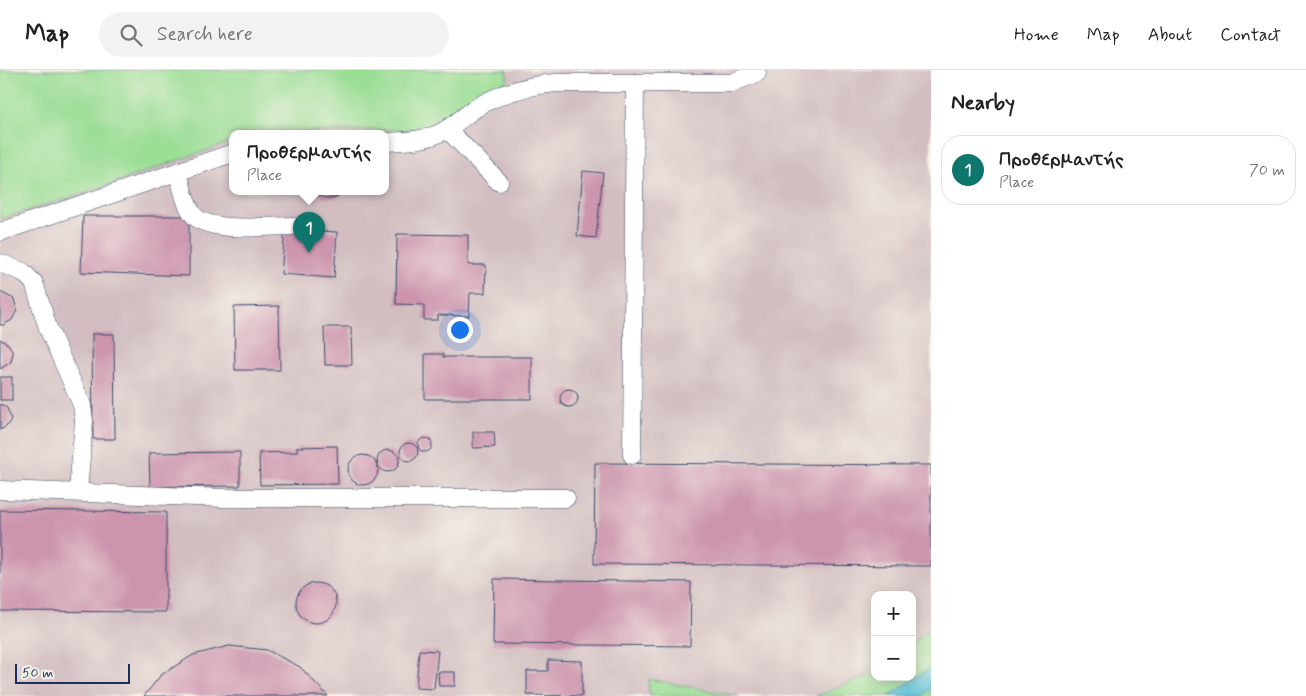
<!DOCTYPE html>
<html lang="en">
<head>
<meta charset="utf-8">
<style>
	:root { --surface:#fff; --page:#f2f2f2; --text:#222; --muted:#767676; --line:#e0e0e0; --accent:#0f766e }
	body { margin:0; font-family:Mynerve,sans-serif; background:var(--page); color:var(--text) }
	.controls { position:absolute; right:15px; bottom:15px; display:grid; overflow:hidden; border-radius:10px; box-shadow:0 2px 12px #0003 }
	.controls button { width:45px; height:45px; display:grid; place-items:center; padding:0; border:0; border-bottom:1px solid var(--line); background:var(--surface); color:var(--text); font:25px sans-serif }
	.scale { position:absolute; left:15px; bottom:12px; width:115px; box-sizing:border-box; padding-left:5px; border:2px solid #1b2f5e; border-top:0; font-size:14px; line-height:18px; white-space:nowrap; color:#1b2f5e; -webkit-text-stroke:4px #f7f3e8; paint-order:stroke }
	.you { position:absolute; left:459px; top:259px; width:18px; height:18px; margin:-12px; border:4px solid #fff; border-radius:50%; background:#1a73e8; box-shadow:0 0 0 8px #1a73e833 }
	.badge { display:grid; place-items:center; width:32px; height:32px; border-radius:50%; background:var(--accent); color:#fff; font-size:16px; font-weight:700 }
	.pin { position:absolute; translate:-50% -41px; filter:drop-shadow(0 1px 2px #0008) }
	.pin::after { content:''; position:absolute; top:26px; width:18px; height:15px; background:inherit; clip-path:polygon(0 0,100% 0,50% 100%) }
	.popup { position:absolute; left:229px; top:60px; width:160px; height:65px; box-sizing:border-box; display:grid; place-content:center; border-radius:10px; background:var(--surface); filter:drop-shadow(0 1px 4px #0005); font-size:16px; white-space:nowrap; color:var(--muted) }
	.popup b { font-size:19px; color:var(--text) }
	.popup::after { content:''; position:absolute; left:50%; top:100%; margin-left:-10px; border:10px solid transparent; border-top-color:var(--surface) }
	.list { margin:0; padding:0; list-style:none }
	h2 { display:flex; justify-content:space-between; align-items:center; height:65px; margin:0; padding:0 20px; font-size:21px }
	h2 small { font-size:16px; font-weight:400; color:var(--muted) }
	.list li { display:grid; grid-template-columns:32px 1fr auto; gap:15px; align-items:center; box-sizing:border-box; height:70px; margin:0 10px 10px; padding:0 10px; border:1px solid var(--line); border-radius:20px }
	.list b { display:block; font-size:19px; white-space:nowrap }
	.list p { margin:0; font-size:16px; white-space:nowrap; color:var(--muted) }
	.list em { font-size:16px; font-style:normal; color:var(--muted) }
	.icon { flex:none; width:28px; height:28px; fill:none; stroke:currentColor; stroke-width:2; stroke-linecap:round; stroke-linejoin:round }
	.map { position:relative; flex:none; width:931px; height:626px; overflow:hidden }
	header { display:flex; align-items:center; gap:30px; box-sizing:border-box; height:70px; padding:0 25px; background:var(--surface); border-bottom:1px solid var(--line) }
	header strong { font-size:24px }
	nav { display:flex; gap:28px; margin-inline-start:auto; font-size:18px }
	.search { width:350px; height:45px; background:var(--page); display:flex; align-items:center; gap:12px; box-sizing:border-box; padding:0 18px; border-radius:28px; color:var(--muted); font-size:19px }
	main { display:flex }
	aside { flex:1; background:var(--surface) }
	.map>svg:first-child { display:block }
	.industrial { fill:#d2bec1; fill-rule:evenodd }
	.green { fill:#9bde96; stroke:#5b867a }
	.water { fill:#5ac1d7; stroke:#3a789a }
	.building { fill:#cc94ad }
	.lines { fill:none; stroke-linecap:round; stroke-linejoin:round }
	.minor-casing { stroke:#3a4a6e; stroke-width:19 }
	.minor { stroke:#fff; stroke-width:18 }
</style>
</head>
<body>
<header>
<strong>Map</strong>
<div class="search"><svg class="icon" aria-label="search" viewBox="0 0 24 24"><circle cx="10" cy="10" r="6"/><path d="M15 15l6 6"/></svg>Search here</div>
<nav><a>Home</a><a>Map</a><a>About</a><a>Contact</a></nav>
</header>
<main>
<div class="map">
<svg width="931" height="626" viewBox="0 0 931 626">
	<rect width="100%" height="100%" fill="#f7f3e8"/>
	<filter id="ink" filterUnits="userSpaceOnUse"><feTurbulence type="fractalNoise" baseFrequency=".02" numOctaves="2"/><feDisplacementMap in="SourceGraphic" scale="10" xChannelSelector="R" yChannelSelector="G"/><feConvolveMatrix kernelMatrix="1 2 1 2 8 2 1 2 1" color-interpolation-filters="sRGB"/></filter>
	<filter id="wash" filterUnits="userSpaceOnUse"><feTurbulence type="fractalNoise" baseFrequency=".0096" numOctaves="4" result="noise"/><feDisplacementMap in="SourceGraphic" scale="20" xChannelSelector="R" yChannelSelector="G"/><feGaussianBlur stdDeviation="1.12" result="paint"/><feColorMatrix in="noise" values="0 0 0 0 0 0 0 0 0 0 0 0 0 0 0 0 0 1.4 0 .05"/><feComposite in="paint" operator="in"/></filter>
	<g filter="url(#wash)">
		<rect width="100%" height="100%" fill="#ece5c7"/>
		<path class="industrial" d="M0,0H931V626H0ZM233,64H385V122H233ZM875,525H912V607H875Z"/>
		<g class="green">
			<path d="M0,0H507V11C475,23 450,48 419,59L233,64V71L85,123L0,149Z"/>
			<polygon points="931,559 931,626 816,626 875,603 875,607 912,607 912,573"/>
			<polygon points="648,609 738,626 650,626"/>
		</g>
		<polygon class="water" points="931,597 931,619 922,626 889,626"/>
		<g id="blocks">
			<g class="building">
				<polygon points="583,101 603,103 596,168 577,166"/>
				<polygon points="311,122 344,122 334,128 326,128"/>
				<polygon points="83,146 189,146 189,206 81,202"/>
				<polygon points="285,159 337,162 334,208 281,204"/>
				<polygon points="397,164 468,165 468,195 486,195 485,223 470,223 469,246 438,245 438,250 424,250 424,235 396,234"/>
				<polygon points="0,222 14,229 17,240 12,250 3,255 0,255"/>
				<polygon points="279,236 280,300 235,300 234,237"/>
				<polygon points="324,257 351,257 352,295 325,295"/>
				<polygon points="92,264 114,264 115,369 93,369"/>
				<polygon points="0,269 9,275 13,283 11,292 0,299"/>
				<polygon points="425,284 443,284 443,287 532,287 532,329 425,329"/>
				<rect x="0" y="307" width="12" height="23"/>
				<circle cx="569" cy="328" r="9"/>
				<polygon points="0,334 7,338 11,349 7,356 0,360"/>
				<polygon points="473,362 494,362 495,377 473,378"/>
				<circle cx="425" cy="375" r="7"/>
				<circle cx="409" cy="382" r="9"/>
				<polygon points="337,376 338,414 260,415 259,383 297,382 297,377"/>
				<circle cx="388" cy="391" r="11"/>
				<polygon points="240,382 240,416 150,417 149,383"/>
				<circle cx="363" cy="400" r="15"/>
				<polygon points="595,393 931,395 931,496 594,494"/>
				<polygon points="0,440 166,442 166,542 0,541"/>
				<polygon points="494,509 691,512 690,576 493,574"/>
				<circle cx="316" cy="533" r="20"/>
				<polygon points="229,576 267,580 300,597 328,626 144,626 161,605 193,585"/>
				<polygon points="419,580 438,581 434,619 416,618"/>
				<polygon points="548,590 582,591 582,626 527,625 527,601 548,601"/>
				<polygon points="438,602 455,602 455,616 439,616"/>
			</g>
		</g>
	</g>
	<g filter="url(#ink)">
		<use href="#blocks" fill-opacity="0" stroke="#3a4a6e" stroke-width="1"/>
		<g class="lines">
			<defs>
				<g id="minor">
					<polyline points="447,59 499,112"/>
					<path d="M385,72C405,71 424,71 442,62C457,54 470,40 486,32C508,21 532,15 556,13H731L757,3"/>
					<path d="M178,102C182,115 184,132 192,143C205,164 269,156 292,156"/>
					<polyline points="0,162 233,83"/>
					<polyline points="0,193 23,202 34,213 48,258 82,335 84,351 78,422"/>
					<polyline points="632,385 635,13"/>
					<polyline points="0,420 224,428 566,428"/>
				</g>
			</defs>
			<use href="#minor" class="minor-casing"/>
			<use href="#minor" class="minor"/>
		</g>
	</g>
</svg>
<div class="controls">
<button>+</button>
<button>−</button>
</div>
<div class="scale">50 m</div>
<div class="you"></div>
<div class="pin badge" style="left:309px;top:183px">1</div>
<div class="popup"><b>Προθερμαντής</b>Place</div>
</div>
<aside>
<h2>Nearby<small></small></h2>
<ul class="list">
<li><span class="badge">1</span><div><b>Προθερμαντής</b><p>Place</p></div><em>70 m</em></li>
</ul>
</aside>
</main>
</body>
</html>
